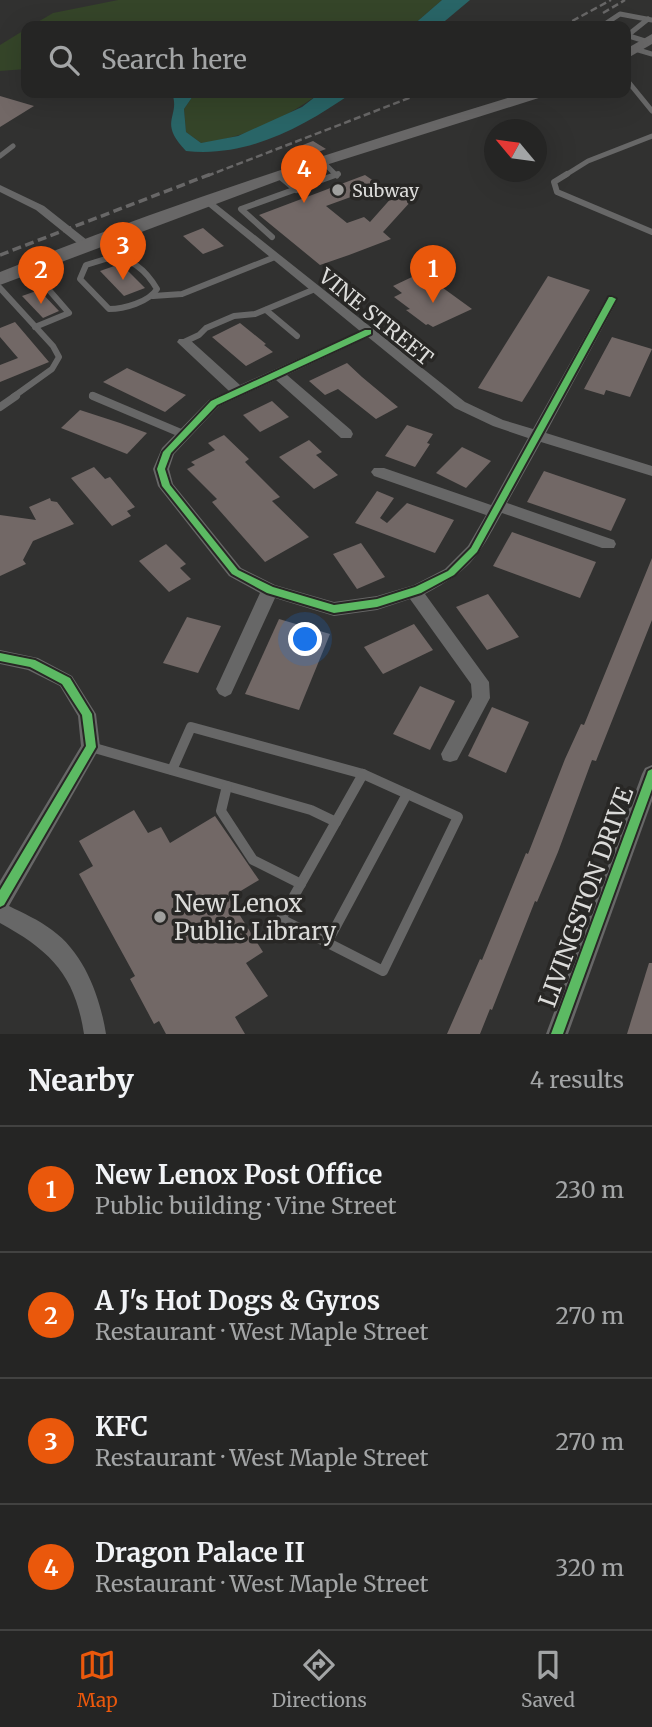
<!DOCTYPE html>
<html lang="en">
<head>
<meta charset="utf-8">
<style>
	:root { --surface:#252524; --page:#313131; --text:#f1f3f6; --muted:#a3a5a6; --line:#424241; --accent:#ea580c }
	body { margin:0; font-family:Merriweather,serif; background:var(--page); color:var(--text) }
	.compass { position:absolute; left:484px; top:119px; width:63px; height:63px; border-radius:50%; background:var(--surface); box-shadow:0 7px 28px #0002; rotate:299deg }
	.you { position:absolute; left:306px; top:640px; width:24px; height:24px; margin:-18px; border:5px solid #fff; border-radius:50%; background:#1a73e8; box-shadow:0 0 0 10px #1a73e833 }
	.badge { display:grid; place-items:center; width:46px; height:46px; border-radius:50%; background:var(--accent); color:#fff; font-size:23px; font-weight:700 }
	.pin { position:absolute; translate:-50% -58px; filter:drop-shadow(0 2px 4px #0008) }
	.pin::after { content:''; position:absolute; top:37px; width:24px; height:21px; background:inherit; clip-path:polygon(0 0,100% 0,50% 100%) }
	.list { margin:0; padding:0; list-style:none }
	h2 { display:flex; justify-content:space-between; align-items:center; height:91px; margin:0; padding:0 28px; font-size:30px }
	h2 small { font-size:23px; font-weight:400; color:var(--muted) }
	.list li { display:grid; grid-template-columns:46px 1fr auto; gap:21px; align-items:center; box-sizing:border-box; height:126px; padding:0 28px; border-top:2px solid var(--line) }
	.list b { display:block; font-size:26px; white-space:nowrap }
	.list p { margin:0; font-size:23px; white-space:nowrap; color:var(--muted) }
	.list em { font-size:23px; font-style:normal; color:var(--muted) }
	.icon { flex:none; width:38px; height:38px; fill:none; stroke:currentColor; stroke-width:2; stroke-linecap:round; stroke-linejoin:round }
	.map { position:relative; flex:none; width:652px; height:1034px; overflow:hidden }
	.search { position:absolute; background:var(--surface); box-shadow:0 7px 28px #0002; left:21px; right:21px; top:21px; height:77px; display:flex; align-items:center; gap:18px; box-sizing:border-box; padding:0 24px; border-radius:14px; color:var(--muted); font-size:26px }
	.sheet { height:595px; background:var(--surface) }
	nav { display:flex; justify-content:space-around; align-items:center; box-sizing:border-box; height:98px; border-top:2px solid var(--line); background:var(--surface); font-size:19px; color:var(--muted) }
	nav a { display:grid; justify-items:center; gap:4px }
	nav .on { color:var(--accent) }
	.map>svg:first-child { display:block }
	.green { fill:#354529 }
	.water { fill:#296567 }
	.building { fill:#726866 }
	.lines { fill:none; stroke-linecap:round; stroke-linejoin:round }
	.lane-far3 { stroke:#676767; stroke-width:5 }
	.lane-far2 { stroke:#676767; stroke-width:6 }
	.lane-far1 { stroke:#676767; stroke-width:8 }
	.lane { stroke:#676767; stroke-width:10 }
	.street { fill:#676767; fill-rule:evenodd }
	.primary { fill:#686767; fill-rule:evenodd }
	.rail-far1 { stroke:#686767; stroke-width:2.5; stroke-dasharray:7 3.5; stroke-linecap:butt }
	.rail { stroke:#686767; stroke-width:3.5; stroke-dasharray:9 4.5; stroke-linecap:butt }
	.cycleway-casing { stroke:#282725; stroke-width:4 }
	.cycleway { fill:#5cba63; fill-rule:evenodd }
	.poi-dot { fill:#a0a09e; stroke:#282725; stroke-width:2.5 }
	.labels { text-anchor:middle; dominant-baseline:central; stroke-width:7; stroke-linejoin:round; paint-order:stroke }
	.far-poi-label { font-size:18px; fill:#dbdbd9; stroke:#282725; text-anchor:start }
	.street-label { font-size:21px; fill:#dbdbd9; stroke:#282725 }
	.near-street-label { font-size:24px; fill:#dbdbd9; stroke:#282725 }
	.near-poi-label { font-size:24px; fill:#dbdbd9; stroke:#282725; text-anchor:start }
</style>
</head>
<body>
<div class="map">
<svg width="652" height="1034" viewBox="0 0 652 1034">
	<rect width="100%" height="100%" fill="#313130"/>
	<g class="green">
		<polygon points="118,0 442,0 412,26 31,26 53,13"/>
		<polygon points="26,29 26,69 0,71 0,45"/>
		<path d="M195,93H320C286,118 243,139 201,143L186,132L184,109Z"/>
	</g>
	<g class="water">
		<polygon points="442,0 470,0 439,26 412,26"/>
		<path d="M172,93H195L184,109L186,132L201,143L238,136L302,107L320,93H352C303,127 247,158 186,151C157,121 181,117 172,93Z"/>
	</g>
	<g class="building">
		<polygon points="0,96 34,106 0,127"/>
		<polygon points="313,141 326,149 302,158 290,150"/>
		<polygon points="365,175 381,186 326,206 347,223 364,217 370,222 394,195 412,200 383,232 391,239 349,255 320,265 259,215"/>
		<polygon points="203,228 224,246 203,254 183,236"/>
		<polygon points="120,264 129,272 145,288 124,296 100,271"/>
		<polygon points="548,276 590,290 532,386 522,402 478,388"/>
		<polygon points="412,277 422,285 432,280 472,309 433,327 428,324 426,325 406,310 410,309 394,297 402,293 393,286"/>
		<polygon points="39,290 59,311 43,318 22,296"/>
		<polygon points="15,322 49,362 0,382 0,365 18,358 0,337 0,328"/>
		<polygon points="240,323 266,344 264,345 273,352 246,366 212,337"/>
		<polygon points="612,337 652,349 630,397 606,390 604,395 584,389"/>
		<polygon points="347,363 362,377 398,407 376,419 338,389 325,395 309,381"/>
		<polygon points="127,368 186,395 165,412 103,382"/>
		<polygon points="272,401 289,417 260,432 243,415"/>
		<polygon points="80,410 120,423 147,433 127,454 61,428"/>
		<polygon points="407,425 433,434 427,443 430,444 415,467 385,456"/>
		<polygon points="224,435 249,459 245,462 280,497 272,501 309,537 265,562 212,502 217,499 187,469 195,465 191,462 215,450 208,443"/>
		<polygon points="309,440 322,452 316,455 338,475 314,489 279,457"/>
		<polygon points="462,447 491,461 466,488 436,473"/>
		<polygon points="94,467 105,479 110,477 135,507 127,511 131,516 112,526 71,478"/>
		<polygon points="544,471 626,499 611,531 527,502"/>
		<polygon points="377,491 394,498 380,518 387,523 407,503 454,520 435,553 355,523"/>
		<polygon points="50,498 51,501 57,502 74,524 33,541 23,560 26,564 0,576 0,515 36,520 29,507"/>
		<polygon points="512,532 596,562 580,598 493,566"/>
		<polygon points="361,543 385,577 357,589 333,554"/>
		<polygon points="166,544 186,564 180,568 191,579 169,592 139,561"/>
		<polygon points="652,558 652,620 596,761 592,760 558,852 537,902 535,901 492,1010 490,1009 480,1034 447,1034 480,959 482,960 526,853 528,854 565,759 581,724 584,725"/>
		<polygon points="488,594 519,637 487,650 456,607"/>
		<polygon points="187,617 221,626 198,673 163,663"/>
		<polygon points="279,619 330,634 299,710 245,694"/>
		<polygon points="414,624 433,650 383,674 364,647"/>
		<polygon points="420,686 455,701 430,750 393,734"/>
		<polygon points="492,707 529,722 506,773 468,756"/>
		<polygon points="134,810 148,833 161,827 170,843 215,816 259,880 229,898 263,952 246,963 268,996 235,1017 245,1034 166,1034 159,1021 154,1024 130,979 135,976 79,874 93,866 79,841"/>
		<polygon points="649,963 652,963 652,1034 627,1034"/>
	</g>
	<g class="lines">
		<g class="lane-far3">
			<polyline points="602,26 620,14 652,20"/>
			<polyline points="626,35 648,42"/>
			<polyline points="628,35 648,19"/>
			<polyline points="635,49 652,54"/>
			<polyline points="626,79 652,111"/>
			<polyline points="0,156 13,146"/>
			<polyline points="321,160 337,176"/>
			<polyline points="564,176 588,161 652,136"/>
		</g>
		<g class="lane-far2">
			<polyline points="567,174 554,182 557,192 652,232"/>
			<polyline points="278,175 296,190"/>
			<polyline points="272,237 241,209 338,174"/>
			<path d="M112,257C132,258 147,272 157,289C149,302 124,309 109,309L80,279L86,265Z"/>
			<polyline points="29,267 69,313 35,327"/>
			<polyline points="0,288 53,346 59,357 52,369 13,397"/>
			<polyline points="153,296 182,294 275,257"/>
			<polyline points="266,310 297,336"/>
			<polyline points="184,342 199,335 206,328 234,316 255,314 315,289"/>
			<polyline points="92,395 97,397"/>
		</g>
		<g class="lane-far1">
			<polyline points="93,396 183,434"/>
			<polyline points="0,407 16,396"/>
		</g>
		<g class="lane">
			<polyline points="91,747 311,810 336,822"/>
			<polyline points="172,770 191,727 363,774"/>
			<polygon points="363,774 458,817 383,971 281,919"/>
			<polyline points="227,786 221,811 253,860 301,884"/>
			<polyline points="327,943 407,794"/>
		</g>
		<g class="street">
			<polygon points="0,185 44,206 92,244 90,247 82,247 36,210 0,192"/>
			<path d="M207,197L465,402L503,420L533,429L606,299L612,295L618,299L546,433L652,466V476L541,442L507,503L614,540L616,544L614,548H602L502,513C477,558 472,569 425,594L489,682L490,698L457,760L450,762L443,760L441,754L472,697L471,684L410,599L377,610L334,616L275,598L231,694L225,697L219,694L216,689L260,593L229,576L158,486L153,469L162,448L209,400L229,391L177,342L179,339H189L240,385L360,331L203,202L201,200ZM368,337L455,408L493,426L528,438L491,505L384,468H374L371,472L374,476L486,515L468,546L445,569L414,585L377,596L334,602L275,585L241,568L173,484L169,469L174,454L219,406L276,380L341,438H351L353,434L351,430L287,375Z"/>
			<path d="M0,650L38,658L72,676L96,714L100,747L9,906C23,913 39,920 52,930C84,953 100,996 106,1034H84C75,975 51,951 0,923V881L81,746L78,716L60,686L28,670L0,664Z"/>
			<polygon points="652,765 652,801 568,1034 546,1034 642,774 645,768"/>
		</g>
		<g class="primary">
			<polygon points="652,34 652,44 626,59 626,49"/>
			<path d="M524,93H547L545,96L291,176L0,285V272C172,203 347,147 524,93Z"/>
		</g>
		<g class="rail-far1">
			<polyline points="603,13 625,0"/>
			<polyline points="563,26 611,0"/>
			<polyline points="207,176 422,93"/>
		</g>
		<polyline class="rail" points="0,255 211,174"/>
		<defs>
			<g id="cycleway">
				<polygon points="609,297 612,297 616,299 477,552 454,575 421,593 377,607 334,613 267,593 232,574 162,486 157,469 163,452 211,401 365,330 371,330 371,334 217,405 171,453 165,469 170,485 238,570 273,587 334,605 377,599 415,587 448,571 471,548"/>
				<polygon points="0,653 35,660 70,678 92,714 96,747 4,905 0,907 0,890 86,746 82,715 62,684 30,667 0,661"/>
				<polygon points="652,769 652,789 563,1034 551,1034 647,774 648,771"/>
			</g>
		</defs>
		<use href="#cycleway" class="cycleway-casing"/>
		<use href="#cycleway" class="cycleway"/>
	</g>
	<g class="poi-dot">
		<circle cx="338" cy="190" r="7"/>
		<circle cx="160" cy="917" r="7"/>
	</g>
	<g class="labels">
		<g class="far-poi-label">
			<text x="352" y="190">Subway</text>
		</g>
		<g class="street-label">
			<text transform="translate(376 317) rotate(39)">VINE STREET</text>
		</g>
		<g class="near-street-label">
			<text transform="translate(586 897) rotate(-70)">LIVINGSTON DRIVE</text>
		</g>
		<g class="near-poi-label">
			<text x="174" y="903">New Lenox<tspan x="174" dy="28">Public Library</tspan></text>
		</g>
	</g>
</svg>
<svg class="compass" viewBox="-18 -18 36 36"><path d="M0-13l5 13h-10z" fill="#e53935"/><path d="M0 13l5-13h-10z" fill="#a3a5a6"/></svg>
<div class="you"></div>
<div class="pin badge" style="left:433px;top:303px">1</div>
<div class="pin badge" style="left:41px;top:304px">2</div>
<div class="pin badge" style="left:123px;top:280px">3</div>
<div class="pin badge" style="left:304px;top:203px">4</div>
<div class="search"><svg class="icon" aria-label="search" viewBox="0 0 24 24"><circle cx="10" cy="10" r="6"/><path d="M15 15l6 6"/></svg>Search here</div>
</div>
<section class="sheet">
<h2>Nearby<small>4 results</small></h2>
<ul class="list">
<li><span class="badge">1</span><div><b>New Lenox Post Office</b><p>Public building · Vine Street</p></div><em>230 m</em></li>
<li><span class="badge">2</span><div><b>A J's Hot Dogs &amp; Gyros</b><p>Restaurant · West Maple Street</p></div><em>270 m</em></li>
<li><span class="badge">3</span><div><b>KFC</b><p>Restaurant · West Maple Street</p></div><em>270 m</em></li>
<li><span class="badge">4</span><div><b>Dragon Palace II</b><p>Restaurant · West Maple Street</p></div><em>320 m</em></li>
</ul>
</section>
<nav>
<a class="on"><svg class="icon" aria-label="map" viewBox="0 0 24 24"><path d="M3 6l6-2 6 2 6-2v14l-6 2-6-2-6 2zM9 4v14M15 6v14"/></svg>Map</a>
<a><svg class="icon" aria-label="directions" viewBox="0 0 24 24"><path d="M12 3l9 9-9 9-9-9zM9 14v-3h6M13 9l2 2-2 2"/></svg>Directions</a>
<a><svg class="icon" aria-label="saved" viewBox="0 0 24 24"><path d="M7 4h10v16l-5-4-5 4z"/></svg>Saved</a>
</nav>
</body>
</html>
